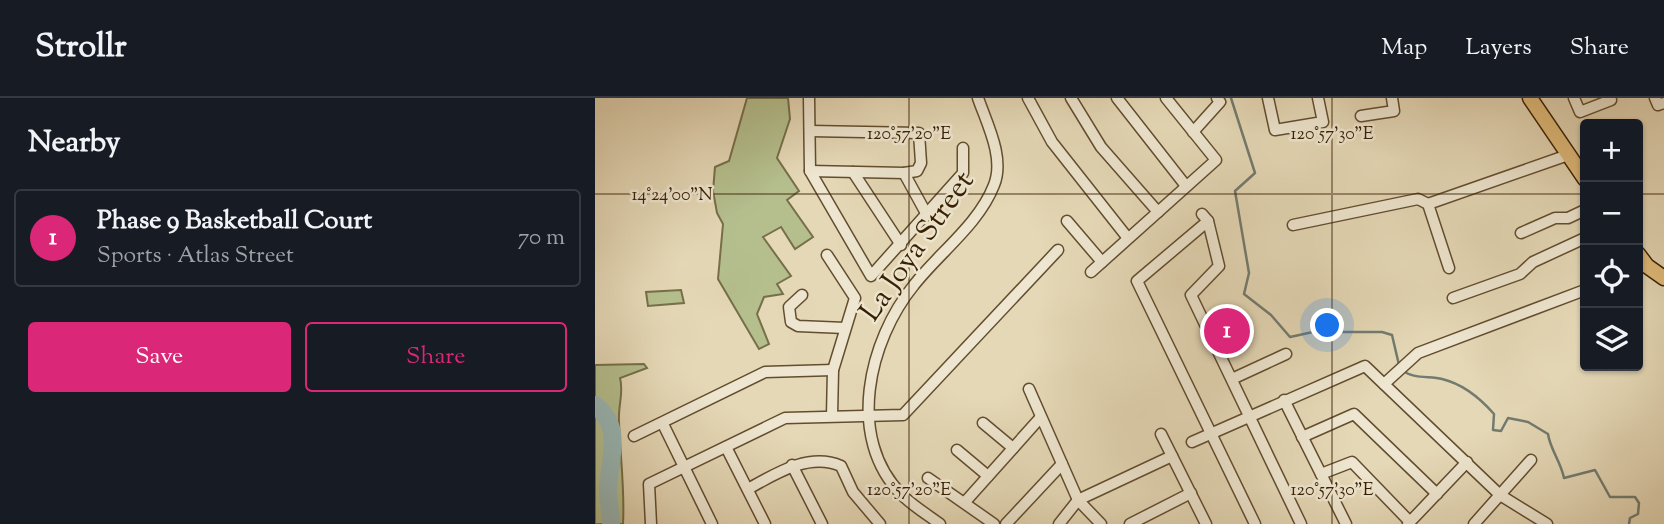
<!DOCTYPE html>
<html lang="en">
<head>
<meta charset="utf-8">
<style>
	:root { --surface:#171b24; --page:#242831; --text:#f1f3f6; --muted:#9ea1a6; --line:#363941; --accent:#db2777 }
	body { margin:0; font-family:"Sorts Mill Goudy",serif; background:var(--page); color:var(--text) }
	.controls { position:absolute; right:21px; top:21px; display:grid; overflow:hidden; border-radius:7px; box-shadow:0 2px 5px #0004 }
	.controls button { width:63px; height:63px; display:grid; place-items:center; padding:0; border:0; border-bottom:2px solid var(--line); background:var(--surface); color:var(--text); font:35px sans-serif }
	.you { position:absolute; left:733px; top:228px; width:24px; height:24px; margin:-18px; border:5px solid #fff; border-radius:50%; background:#1a73e8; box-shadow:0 0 0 10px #1a73e833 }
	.badge { display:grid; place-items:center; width:46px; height:46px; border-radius:50%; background:var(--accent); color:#fff; font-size:23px; font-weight:700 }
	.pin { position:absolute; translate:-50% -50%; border:4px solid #fff; box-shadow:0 2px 7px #0006 }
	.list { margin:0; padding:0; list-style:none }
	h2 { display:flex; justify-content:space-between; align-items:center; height:91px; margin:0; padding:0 28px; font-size:30px }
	h2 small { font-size:23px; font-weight:400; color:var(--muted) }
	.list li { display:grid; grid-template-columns:46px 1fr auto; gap:21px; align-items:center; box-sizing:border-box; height:98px; margin:0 14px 14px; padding:0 14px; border:2px solid var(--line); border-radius:7px }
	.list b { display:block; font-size:26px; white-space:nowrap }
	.list p { margin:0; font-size:23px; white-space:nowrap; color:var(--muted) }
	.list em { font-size:23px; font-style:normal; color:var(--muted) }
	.actions { display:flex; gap:14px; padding:21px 28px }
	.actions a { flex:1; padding:16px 0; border:2px solid var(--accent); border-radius:7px; text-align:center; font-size:24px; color:var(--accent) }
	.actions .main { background:var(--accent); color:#fff }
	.icon { flex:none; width:38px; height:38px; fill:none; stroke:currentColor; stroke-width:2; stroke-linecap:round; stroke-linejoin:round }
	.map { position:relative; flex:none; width:1069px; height:426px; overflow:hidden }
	header { display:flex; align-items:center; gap:42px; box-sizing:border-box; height:98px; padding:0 35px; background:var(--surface); border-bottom:2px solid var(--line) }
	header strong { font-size:33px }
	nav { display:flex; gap:38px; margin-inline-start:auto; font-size:24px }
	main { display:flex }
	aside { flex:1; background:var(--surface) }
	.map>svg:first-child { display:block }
	.green { fill:#b5bf8e; stroke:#766f48; stroke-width:2 }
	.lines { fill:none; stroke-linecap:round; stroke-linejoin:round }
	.stream { stroke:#727b6f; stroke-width:2.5 }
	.river { stroke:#99b8b7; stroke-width:18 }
	.minor-casing { stroke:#624d2f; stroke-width:13 }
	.major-casing { stroke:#371f02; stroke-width:17 }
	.minor { stroke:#eee6d0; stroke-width:10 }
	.major { stroke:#e2bc7b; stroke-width:14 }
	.ticks { fill:none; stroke:#371f02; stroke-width:2; stroke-opacity:0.45 }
	.labels { text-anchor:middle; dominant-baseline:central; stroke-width:5; stroke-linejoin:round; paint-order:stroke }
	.street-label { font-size:30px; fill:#371f02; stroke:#eee6d0 }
	.ticks-label { font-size:18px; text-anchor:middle; fill:#371f02; stroke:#eee6d0; stroke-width:5; stroke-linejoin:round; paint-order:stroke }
</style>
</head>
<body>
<header>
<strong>Strollr</strong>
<nav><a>Map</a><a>Layers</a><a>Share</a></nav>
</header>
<main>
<aside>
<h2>Nearby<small></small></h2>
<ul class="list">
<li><span class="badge">1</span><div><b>Phase 9 Basketball Court</b><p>Sports · Atlas Street</p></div><em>70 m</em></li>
</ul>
<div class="actions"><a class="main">Save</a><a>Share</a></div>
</aside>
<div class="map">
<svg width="1069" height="426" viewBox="0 0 1069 426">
	<rect width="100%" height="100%" fill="#e5d8b6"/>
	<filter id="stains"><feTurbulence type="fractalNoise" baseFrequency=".00286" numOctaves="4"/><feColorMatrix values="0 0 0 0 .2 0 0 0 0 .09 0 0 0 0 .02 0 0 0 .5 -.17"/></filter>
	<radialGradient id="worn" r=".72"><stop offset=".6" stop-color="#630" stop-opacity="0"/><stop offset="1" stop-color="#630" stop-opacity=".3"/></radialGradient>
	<g class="green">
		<polygon points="152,0 193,0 195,21 182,60 204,93 192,102 218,139 200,151 186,129 168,139 196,178 182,186 188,196 169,199 162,216 174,246 164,251 123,181 128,126 122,115 118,93 120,69 134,63"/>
		<polygon points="86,192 89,205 53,208 51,194"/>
		<polygon points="631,208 651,248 632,257 612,217"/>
		<path d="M49,266L52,270L25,280C29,295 23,307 24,323C25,358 30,391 28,426H0V267Z"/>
	</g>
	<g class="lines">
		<g class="stream">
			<polyline points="636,0 660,75 640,93 654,175 649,196 676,217 695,239 718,234 787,234 797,237 804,267"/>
			<path d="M808,272C816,281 835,278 847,281C868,286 885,300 899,316L898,332L906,333L913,320L933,324L953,336C955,351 966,364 969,380L1000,372L1015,399H1040L1044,405L1043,416L1035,420L1034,426"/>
		</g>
		<path class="river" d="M0,307C29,330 14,361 13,392C13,403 16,415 16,426"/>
		<defs>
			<g id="minor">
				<polyline points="214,0 215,73 276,178 368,75 368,50"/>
				<polyline points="433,0 457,44 532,139"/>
				<polyline points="476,0 506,49 563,114"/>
				<polyline points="522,0 591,88"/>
				<polyline points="673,0 680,32 728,24 723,0"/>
				<polyline points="979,0 985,14 1016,2 1015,0"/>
				<polyline points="1060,0 1063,7 1069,5"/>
				<polyline points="766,18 799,13 797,0"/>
				<polyline points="215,33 324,35 326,65 322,73 309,75 215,73"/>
				<polyline points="598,34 625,4 622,0"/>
				<polyline points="258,74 306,147"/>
				<polyline points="309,75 332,117"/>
				<polyline points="607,116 613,123 624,168 596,197 706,426"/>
				<polyline points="472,123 507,164"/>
				<polyline points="613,123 542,183 660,426"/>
				<polyline points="698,127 823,101 833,106"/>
				<polyline points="926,135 960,120 973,120 990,112"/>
				<polyline points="232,157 260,200 238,272 237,318"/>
				<polyline points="854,170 833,106 973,57"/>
				<polyline points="496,174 621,62 571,0"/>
				<polyline points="207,197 194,209 196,224 203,228 250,230"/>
				<polyline points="858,200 925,176 938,164 990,140"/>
				<polyline points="637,281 691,256"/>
				<polyline points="789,286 823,255 990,192"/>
				<polyline points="434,291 483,402 506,426"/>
				<polyline points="689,302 751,426"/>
				<polyline points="388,325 418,350"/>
				<polyline points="68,326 117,426"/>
				<polyline points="566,336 611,426"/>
				<polyline points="39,338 170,274 238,272"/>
				<polyline points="707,339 759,316 842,396"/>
				<polyline points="597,344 770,268 905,397 952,426"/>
				<polyline points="131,349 170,426"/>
				<polyline points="362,352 393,378"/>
				<polyline points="197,367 227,426"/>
				<polyline points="726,376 757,364 815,424"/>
				<polyline points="333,380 399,426"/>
				<path d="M153,391C180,376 214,354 246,368L258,394L285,426"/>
				<polyline points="370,404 445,320"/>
				<polyline points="56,426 54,386 190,320 308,317 463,152"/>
				<path d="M345,426C333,417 318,408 307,397C250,340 274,242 319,187C344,155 384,126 399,87C410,60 392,26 383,0"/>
				<polyline points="411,426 467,366"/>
				<polyline points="464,426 483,402 577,358"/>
				<polyline points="535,426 596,395"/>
				<polyline points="813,426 872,364"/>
				<polyline points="879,426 936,362"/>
			</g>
			<g id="major">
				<polyline points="935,0 990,81"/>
				<polyline points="1043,156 1052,168 1069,180"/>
			</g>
		</defs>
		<use href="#minor" class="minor-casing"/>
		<use href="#major" class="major-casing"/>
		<use href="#minor" class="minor"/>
		<use href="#major" class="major"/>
	</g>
	<path class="ticks" d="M314,0V426M737,0V426M0,96H990M1043,96H1069"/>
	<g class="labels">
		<g class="street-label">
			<text transform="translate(323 149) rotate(-55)">La Joya Street</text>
		</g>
	</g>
	<g class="ticks-label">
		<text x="314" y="41">120°57'20"E</text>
		<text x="737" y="41">120°57'30"E</text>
		<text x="77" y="102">14°24'00"N</text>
		<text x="314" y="397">120°57'20"E</text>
		<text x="737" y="397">120°57'30"E</text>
	</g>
	<rect width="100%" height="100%" filter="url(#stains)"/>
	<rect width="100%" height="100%" fill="url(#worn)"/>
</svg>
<div class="controls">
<button>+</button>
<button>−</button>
<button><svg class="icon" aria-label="locate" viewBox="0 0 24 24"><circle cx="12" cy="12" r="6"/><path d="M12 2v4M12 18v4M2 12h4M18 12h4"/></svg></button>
<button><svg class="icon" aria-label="layers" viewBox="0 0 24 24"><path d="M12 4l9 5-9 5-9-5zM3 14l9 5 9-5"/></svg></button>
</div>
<div class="you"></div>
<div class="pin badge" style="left:632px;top:233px">1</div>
</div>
</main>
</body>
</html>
